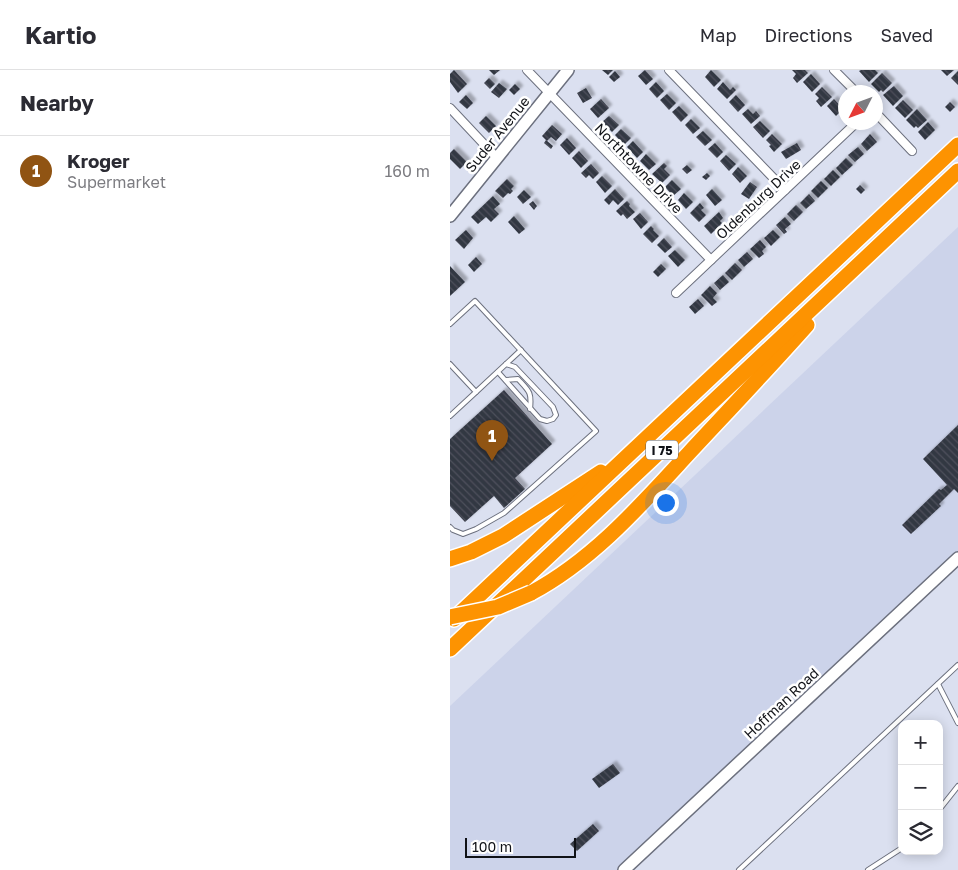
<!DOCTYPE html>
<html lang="en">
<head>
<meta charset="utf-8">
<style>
	:root { --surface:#fff; --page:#f7f7f7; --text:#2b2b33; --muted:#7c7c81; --line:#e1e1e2; --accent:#905413 }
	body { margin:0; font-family:"Golos Text",sans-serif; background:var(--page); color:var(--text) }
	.controls { position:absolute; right:15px; bottom:15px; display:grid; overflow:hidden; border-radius:10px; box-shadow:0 2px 12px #0003 }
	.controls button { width:45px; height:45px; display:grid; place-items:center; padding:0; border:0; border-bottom:1px solid var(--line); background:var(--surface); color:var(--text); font:25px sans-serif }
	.compass { position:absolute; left:388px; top:15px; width:45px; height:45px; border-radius:50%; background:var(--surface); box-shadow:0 2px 12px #0003; rotate:228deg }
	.scale { position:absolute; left:15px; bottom:12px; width:111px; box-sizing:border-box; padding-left:5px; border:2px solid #101217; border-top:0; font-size:14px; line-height:18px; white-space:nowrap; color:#101217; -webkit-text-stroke:4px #fff; paint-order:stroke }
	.you { position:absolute; left:215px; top:432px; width:18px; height:18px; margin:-12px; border:4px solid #fff; border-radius:50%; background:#1a73e8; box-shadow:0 0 0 8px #1a73e833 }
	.badge { display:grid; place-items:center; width:32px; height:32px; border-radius:50%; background:var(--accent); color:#fff; font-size:16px; font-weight:700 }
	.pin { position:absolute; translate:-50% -41px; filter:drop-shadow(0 1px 2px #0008) }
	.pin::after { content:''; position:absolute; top:26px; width:18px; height:15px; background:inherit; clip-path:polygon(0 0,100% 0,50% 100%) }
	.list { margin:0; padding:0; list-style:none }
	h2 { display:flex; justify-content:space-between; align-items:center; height:65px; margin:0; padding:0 20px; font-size:21px }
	h2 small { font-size:16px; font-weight:400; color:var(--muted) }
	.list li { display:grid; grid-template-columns:32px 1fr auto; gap:15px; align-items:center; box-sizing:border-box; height:70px; padding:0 20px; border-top:1px solid var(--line) }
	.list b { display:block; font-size:19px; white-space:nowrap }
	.list p { margin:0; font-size:16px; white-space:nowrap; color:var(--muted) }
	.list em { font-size:16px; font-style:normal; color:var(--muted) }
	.icon { flex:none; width:28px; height:28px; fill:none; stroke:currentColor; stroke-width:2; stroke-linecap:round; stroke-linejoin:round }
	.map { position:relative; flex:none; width:508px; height:800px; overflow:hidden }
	header { display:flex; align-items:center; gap:30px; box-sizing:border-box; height:70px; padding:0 25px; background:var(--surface); border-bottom:1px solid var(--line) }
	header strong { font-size:24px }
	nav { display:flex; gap:28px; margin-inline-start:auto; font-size:18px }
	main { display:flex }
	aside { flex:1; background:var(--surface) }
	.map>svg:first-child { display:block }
	.built { fill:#ccd3ea }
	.building { fill:url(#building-back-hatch); filter:url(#shadow) }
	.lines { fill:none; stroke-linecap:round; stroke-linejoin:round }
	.lane-casing { stroke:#6c707e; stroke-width:6 }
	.street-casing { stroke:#6c707e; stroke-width:10 }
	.secondary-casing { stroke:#6c707e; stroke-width:14 }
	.highway-casing { stroke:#fff; stroke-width:18 }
	.lane { stroke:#fff; stroke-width:4 }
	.street { stroke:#fff; stroke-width:8 }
	.secondary { stroke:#fff; stroke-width:11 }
	.highway { stroke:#fd9301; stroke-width:15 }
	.highway-bridge-casing { stroke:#fff; stroke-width:18; stroke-linecap:butt }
	.highway-bridge { stroke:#fd9301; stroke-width:15 }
	.labels { text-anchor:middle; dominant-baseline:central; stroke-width:5; stroke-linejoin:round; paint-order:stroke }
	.shield { fill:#fff; stroke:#58595d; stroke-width:1 }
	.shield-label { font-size:12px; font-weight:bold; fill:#101217 }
	.street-label { font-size:14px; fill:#101217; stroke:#fff }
</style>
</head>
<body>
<header>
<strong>Kartio</strong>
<nav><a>Map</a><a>Directions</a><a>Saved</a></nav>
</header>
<main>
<aside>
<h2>Nearby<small></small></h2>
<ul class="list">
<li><span class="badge">1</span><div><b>Kroger</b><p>Supermarket</p></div><em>160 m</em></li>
</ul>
</aside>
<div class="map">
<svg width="508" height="800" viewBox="0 0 508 800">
	<defs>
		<pattern id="building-back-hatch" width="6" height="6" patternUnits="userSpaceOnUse" patternTransform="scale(1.25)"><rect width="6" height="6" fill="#333743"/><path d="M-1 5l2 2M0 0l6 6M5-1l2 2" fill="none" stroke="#4d515b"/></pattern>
		<filter id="shadow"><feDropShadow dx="3.5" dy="-3.5" stdDeviation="1" flood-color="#0004"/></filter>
	</defs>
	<rect width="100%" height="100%" fill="#dbe0f0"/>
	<polygon class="built" points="508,157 508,488 174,800 0,800 0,636"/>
	<g class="building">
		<polygon points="4,0 17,14 8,23 0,12 0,4"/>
		<polygon points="39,0 50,0 44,5"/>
		<polygon points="152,0 163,0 158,5"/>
		<polygon points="195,0 203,9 196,15 188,6"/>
		<polygon points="261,0 271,10 264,17 255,7"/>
		<polygon points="342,0 355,0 358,3 347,13 343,8 346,4"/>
		<polygon points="411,0 425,0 428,3 419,12 409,1"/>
		<polygon points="491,0 504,0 497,6"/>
		<polygon points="165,1 170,7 164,12 159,7"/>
		<polygon points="508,1 508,15 501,8"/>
		<polygon points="432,3 442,13 433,22 431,20 429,22 421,14"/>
		<polygon points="361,4 370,14 362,22 353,12"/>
		<polygon points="39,8 45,14 40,19 34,13"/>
		<polygon points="206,12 214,21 207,28 199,19"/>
		<polygon points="273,12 280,20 283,17 286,20 277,29 267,19"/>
		<polygon points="49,13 57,19 49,28 41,22"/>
		<polygon points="65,14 70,19 64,25 59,20"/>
		<polygon points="444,16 453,26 443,36 433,25"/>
		<polygon points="372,17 382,27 371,37 366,31 369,28 365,24"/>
		<polygon points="136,18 142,28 133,33 127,23"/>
		<polygon points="217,24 226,33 219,40 210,30"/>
		<polygon points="16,25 23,33 17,39 9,32"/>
		<polygon points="286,25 295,35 288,42 279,32"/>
		<polygon points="151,29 159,38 148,48 140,39"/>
		<polygon points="384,29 393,39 386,46 377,36"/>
		<polygon points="453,30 463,40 455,48 445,38"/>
		<polygon points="500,32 505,37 500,42 495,37"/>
		<polygon points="229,36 238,45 231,52 222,42"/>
		<polygon points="298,39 303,44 306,41 310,46 301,54 292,44"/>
		<polygon points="467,39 477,50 468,58 466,56 464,58 456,50"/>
		<polygon points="36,46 46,56 39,63 29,53"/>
		<polygon points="159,46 169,55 162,62 152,52"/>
		<polygon points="241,49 250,58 243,64 235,55"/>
		<polygon points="310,51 320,61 313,68 303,57"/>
		<polygon points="478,52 485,60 475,70 468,62"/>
		<polygon points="102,55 112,64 106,71 101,67 97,71 92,66"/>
		<polygon points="171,59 181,68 174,75 165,65"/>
		<polygon points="253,61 262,70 255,76 246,67"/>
		<polygon points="322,64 332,74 324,82 319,76 321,75 316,70"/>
		<polygon points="420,64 427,72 417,81 411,74"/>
		<polygon points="117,68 126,78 119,85 110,75"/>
		<polygon points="96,70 103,76 101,79 94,73"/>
		<polygon points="183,71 193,82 187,88 177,77"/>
		<polygon points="265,73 273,82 267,88 258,79"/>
		<polygon points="347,73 351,80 336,89 331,82"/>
		<polygon points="408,77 414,84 405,92 398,85"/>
		<polygon points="4,79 17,92 10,99 0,89 0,83"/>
		<polygon points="129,81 138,91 131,98 122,88"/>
		<polygon points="196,84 206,94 199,100 190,91"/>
		<polygon points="276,85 286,94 279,101 270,91"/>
		<polygon points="396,88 403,95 392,105 386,98"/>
		<polygon points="214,93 217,96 214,99 220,105 212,113 202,104"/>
		<polygon points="141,94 149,103 143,109 139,105 136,108 131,103"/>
		<polygon points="237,95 242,100 237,104 232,99"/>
		<polygon points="288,97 297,106 290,113 282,104"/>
		<polygon points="383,100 390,107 381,116 374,109"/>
		<polygon points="257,103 260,106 256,110 252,107"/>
		<polygon points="152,106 162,116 155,123 146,112"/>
		<polygon points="57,109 64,116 61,119 63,121 60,124 58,123 53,128 45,121"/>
		<polygon points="222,110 231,119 223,126 215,117"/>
		<polygon points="371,111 378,118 368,128 361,121"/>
		<polygon points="300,112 307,117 299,129 291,124"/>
		<polygon points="410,115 415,120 411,124 406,119"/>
		<polygon points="165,119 174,129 168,135 163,130 159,135 154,130"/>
		<polygon points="262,119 272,130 265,136 256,125"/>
		<polygon points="74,120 81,127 73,134 67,127"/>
		<polygon points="234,123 243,132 236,139 228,130"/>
		<polygon points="359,124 365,131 356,139 350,133"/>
		<polygon points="43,126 50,134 44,139 49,144 41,152 36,147 28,154 21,147"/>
		<polygon points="83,131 87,136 84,140 79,134"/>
		<polygon points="177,131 180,134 179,136 185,142 177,149 173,144 171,146 166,141"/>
		<polygon points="250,133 254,138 251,140 256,145 249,152 240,143"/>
		<polygon points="346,135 353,142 344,151 337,144"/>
		<polygon points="269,142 273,148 270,151 272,153 261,164 254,156"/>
		<polygon points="190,143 198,152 191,159 183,149"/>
		<polygon points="64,146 75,159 69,164 58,152"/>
		<polygon points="335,147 341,154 335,159 337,162 334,164 326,155"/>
		<polygon points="201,156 204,159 203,160 209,166 202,173 193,164"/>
		<polygon points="16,160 23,168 14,179 5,170"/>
		<polygon points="323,160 330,167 321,176 314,168"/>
		<polygon points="214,168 222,177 215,183 207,175"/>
		<polygon points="310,170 316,177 312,181 314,184 309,188 300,179"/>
		<polygon points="225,180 235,190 228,197 218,186"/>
		<polygon points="297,182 303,189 294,197 288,190"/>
		<polygon points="26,187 32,194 24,202 18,195"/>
		<polygon points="285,193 292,200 282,210 275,203"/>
		<polygon points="211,194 216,199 208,207 203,202"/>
		<polygon points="0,196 15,212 0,226"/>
		<polygon points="273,205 279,212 270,220 264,213"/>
		<polygon points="260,216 267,223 263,228 267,232 262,236 251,225"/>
		<polygon points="248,229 254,236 245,244 239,237"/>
		<polygon points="54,320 102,374 65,408 75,419 54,438 44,426 15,452 0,436 0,369"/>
		<polygon points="508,355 508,423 504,419 489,434 491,436 461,464 452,455 489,419 491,420 497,415 473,389"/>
		<polygon points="163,694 170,703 149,718 142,709"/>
		<polygon points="143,754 149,761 127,781 120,774"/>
	</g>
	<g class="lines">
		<defs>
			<g id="lane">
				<polyline points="0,254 25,231 146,361 54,443 26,459 13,464 3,460 0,457"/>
				<polyline points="0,294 26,322 0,346"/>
				<polyline points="48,302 90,349 97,351 103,349 106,345 103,337 65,297 56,294"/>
				<path d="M56,310L68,309C79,321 82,322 80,339"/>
				<polyline points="26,322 71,280"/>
				<polyline points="488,614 508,653"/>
				<polyline points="489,740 508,716"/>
				<polyline points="289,800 508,595"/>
				<polyline points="418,800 452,778"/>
			</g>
			<g id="street">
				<polyline points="77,0 261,190"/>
				<polyline points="219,0 335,120"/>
				<polyline points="384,0 406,22"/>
				<polyline points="0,38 47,88"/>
				<polyline points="426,43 462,81"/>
				<polyline points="226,223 407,52"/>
			</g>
			<g id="secondary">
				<polyline points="0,146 118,0"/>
				<polyline points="174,800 508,488"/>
			</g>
			<g id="highway">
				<polyline points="0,489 21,482 53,466 151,402"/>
				<path d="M81,523C143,490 191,435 238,384C278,341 318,299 357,255"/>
				<polyline points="4,549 508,75"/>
				<polyline points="0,579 508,101"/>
			</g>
		</defs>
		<use href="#lane" class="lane-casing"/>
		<use href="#street" class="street-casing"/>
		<use href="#secondary" class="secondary-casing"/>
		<use href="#highway" class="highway-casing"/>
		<use href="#lane" class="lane"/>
		<use href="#street" class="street"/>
		<use href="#secondary" class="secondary"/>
		<use href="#highway" class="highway"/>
		<defs>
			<polyline id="highway-bridge" points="0,547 48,537 81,523"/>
		</defs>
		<use href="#highway-bridge" class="highway-bridge-casing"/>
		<use href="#highway-bridge" class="highway-bridge"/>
	</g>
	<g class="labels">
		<rect class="shield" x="196" y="370.5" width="32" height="19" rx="4"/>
		<g class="shield-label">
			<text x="212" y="380">I 75</text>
		</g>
		<g class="street-label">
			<text transform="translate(47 64) rotate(-51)">Suder Avenue</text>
			<text transform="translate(189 98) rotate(46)">Northtowne Drive</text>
			<text transform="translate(308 129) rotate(-43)">Oldenburg Drive</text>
			<text transform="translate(331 633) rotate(-43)">Hoffman Road</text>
		</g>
	</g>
</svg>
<div class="controls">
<button>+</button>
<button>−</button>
<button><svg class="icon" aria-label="layers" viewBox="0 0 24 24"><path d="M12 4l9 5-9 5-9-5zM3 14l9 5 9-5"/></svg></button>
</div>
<svg class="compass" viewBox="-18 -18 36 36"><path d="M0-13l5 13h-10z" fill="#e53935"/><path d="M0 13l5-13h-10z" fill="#7c7c81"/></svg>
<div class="scale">100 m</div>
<div class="you"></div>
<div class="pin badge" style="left:42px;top:391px">1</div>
</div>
</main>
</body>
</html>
